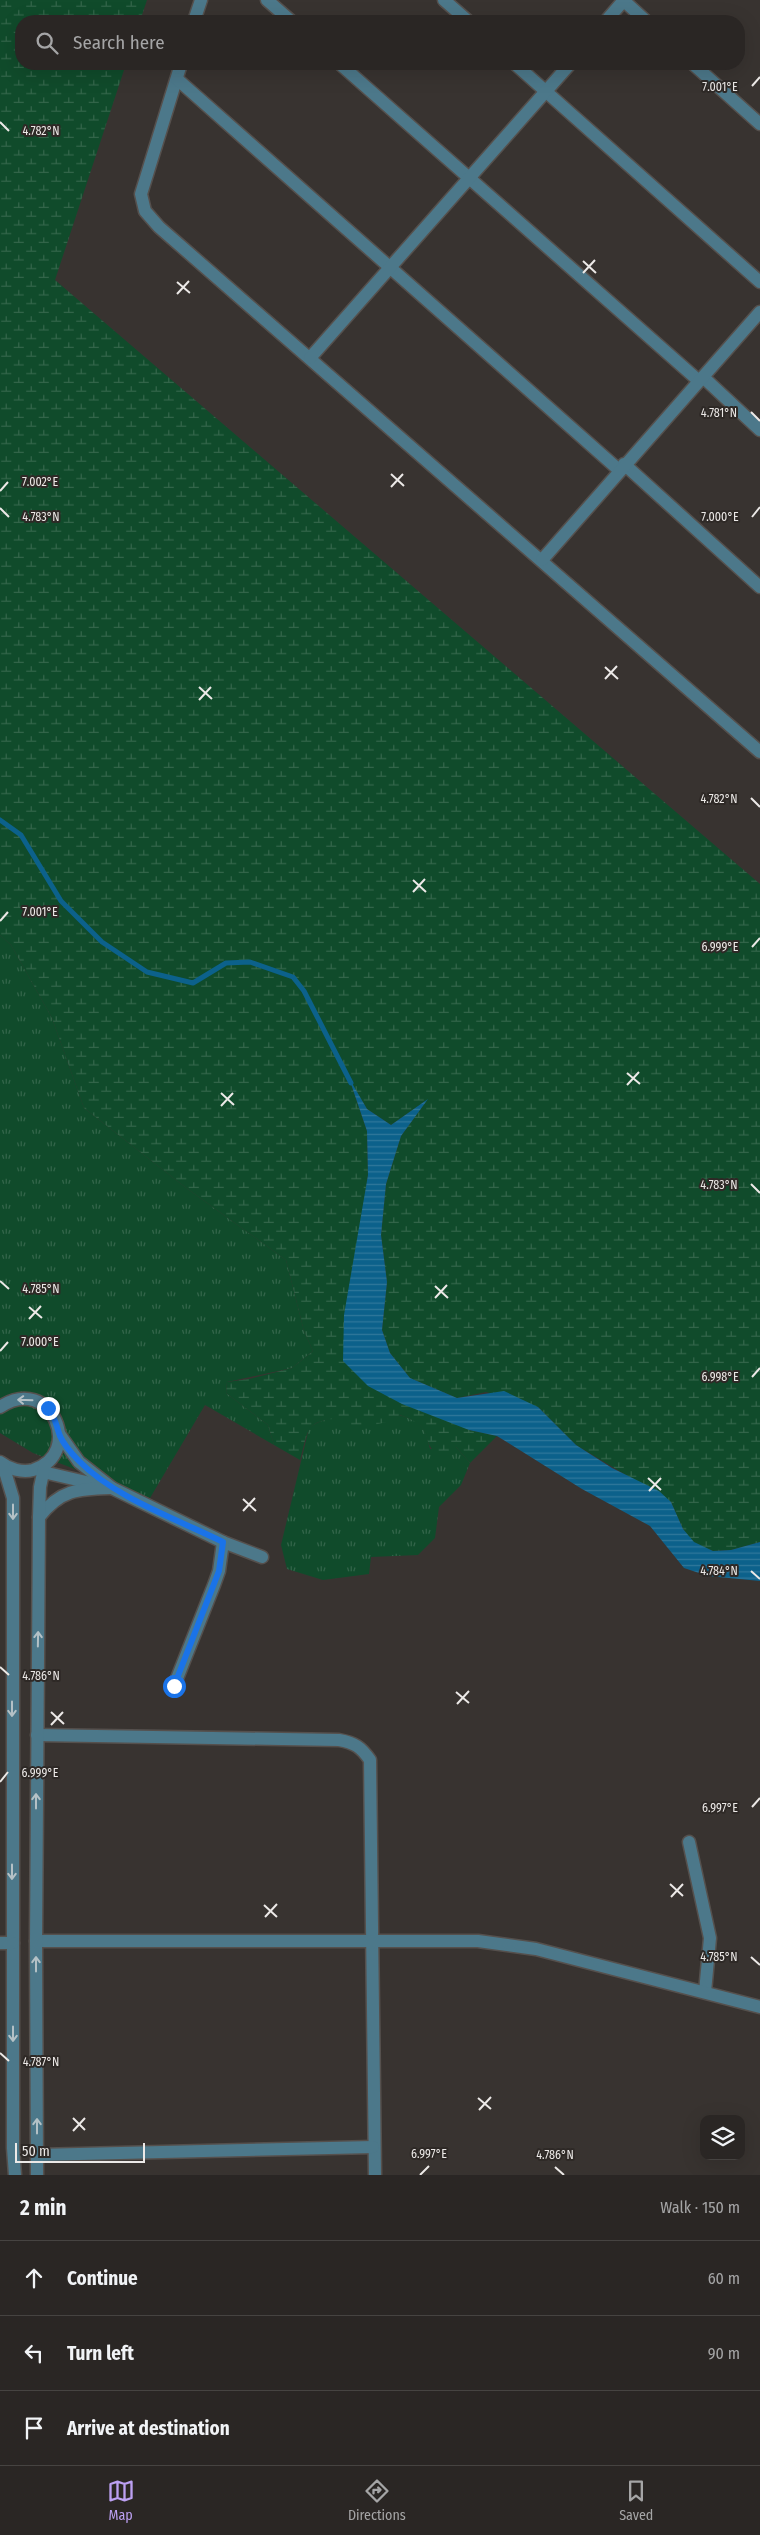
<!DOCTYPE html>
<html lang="en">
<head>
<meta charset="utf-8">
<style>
	:root { --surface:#2a2624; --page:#363231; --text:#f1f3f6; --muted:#a5a5a6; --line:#464341; --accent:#bca0f2 }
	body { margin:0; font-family:"Fira Sans Condensed",sans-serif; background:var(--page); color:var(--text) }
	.controls { position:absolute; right:15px; bottom:15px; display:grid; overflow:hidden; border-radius:10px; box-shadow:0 5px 20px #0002 }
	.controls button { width:45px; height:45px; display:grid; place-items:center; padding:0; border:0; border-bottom:1px solid var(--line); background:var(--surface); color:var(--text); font:25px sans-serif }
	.scale { position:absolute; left:15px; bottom:12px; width:130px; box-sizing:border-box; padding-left:5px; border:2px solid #ece9e7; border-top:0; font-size:14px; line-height:18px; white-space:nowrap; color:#ece9e7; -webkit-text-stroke:4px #2e2926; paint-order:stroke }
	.stop { position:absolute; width:15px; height:15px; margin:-11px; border:4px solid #1a73e8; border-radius:50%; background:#fff }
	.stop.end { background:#1a73e8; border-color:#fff; box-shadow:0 1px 5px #0008 }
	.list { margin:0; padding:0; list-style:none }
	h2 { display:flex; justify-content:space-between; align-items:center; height:65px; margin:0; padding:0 20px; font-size:21px }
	h2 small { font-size:16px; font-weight:400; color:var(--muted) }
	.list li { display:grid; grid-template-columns:32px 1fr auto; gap:15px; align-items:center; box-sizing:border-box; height:75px; padding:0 20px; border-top:1px solid var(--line) }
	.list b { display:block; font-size:19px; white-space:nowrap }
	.list em { font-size:16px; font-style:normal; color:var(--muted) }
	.icon { flex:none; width:28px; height:28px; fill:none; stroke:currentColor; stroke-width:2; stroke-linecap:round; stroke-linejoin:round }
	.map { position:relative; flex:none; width:760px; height:2175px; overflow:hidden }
	.search { position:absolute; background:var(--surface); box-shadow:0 5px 20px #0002; left:15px; right:15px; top:15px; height:55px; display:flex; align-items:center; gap:12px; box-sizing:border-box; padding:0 18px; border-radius:20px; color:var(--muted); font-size:19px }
	.sheet { height:290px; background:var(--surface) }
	nav { display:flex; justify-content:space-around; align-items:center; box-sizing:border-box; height:70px; border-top:1px solid var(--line); background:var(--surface); font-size:14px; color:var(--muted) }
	nav a { display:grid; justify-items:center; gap:2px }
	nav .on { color:var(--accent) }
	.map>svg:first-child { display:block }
	.grass { fill:url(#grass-tufts) }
	.wetland { fill:url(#wetland-marsh) }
	.water { fill:url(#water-rules) }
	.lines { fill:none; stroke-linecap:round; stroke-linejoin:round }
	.stream { stroke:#0c618b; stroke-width:5 }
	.minor-casing { stroke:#55504d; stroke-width:15 }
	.minor { stroke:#4c788a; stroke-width:12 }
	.oneway { stroke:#b4c1c6 }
	.route { stroke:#1a73e8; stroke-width:6 }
	.ticks { fill:none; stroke:#ece9e7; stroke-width:2 }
	.ticks-label { font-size:12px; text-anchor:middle; fill:#ece9e7; stroke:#2e2926; stroke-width:4; stroke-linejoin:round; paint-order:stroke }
</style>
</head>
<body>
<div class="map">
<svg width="760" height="2175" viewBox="0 0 760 2175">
	<defs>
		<pattern id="grass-tufts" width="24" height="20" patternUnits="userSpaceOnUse" patternTransform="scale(1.25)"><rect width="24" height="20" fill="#104b2b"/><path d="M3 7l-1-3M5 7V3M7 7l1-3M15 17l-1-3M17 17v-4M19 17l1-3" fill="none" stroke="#33654a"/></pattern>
		<pattern id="wetland-marsh" width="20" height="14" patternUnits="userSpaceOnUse" patternTransform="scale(1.25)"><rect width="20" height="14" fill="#104b2b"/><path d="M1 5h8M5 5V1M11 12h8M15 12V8" fill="none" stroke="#33654a"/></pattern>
		<pattern id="water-rules" width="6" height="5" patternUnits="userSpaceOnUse" patternTransform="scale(1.25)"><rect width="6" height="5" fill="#0c618b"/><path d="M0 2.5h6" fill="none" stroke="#30789b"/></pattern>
	</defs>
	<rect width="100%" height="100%" fill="#383330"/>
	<g class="grass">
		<polygon points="0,935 11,945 52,1018 84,1108 185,1187 286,1260 304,1331 313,1351 292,1368 227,1382 226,1393 268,1425 274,1445 205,1405 150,1498 33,1453 0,1433"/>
		<path d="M399,1415C422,1422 425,1426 430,1449L456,1447L470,1463L461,1485L439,1507L435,1538L418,1555L371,1557L369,1574L323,1580L287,1569L281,1545L309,1428C339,1405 369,1431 399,1415Z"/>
	</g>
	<path class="wetland" d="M0,0H147L140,21H21V64H126L55,280L760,884V1542L731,1550L713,1551L693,1542L683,1529L671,1502L576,1445L538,1407L486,1392L457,1398L410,1378L390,1353L382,1330L387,1282L381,1235L386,1184L401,1136L427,1100L391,1125L367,1109L350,1081L367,1131L368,1175L343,1361L469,1430L497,1436L470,1463L456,1447L440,1457C417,1439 438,1428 400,1415L387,1422L355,1429L341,1418C304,1421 309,1429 300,1460L274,1445L268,1425L226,1393L227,1382L249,1379L292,1368L313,1351L304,1331L286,1260L185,1187L84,1108L52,1018L11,945L0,935Z"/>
	<polygon class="water" points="349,1078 367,1109 391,1125 428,1099 401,1136 386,1184 381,1235 387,1282 382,1330 390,1353 410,1378 457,1398 504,1391 538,1407 576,1445 612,1468 659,1491 671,1502 683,1529 694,1542 713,1551 731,1550 760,1542 760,1581 708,1576 684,1568 650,1526 582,1489 497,1436 469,1430 402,1404 368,1386 343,1361 344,1315 368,1175 367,1131"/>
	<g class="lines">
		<polyline class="stream" points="0,820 21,835 61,901 102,942 147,972 193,983 226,963 250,962 293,977 304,991 351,1083"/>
		<defs>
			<g id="minor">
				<polyline points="267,0 291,21"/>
				<polyline points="444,0 468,21"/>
				<polyline points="623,0 646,21"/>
				<polyline points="194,21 201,0"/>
				<polyline points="606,21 624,0"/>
				<polyline points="181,64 141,194 145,211 159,227 760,752"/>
				<polyline points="340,64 699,381"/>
				<polyline points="515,64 760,282"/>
				<polyline points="693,64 760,124"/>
				<polyline points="177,79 619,470"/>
				<polyline points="310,358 570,64"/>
				<polyline points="703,377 760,430"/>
				<polyline points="624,464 760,587"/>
				<polyline points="542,560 760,312"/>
				<path d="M0,1407C51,1373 85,1454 33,1470C22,1473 9,1469 0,1462"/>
				<polyline points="3,1465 13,1498 13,2148 15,2175"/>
				<polyline points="43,1472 112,1488 223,1542 262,1557"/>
				<path d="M39,1517C61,1489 78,1489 112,1488L79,1462L60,1435"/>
				<polyline points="174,1686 214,1585 219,1571 223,1542"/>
				<path d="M37,1735L339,1740C355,1743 361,1747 370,1760L375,2175"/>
				<polyline points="689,1842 710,1938 705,1992"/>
				<polyline points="36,1941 478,1941 536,1949 760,2007"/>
				<polyline points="0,1943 13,1943"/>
				<polyline points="37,2155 373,2147"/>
				<polyline points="37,2175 36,1941 39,1517 40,1487 45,1464"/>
			</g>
		</defs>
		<use href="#minor" class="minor-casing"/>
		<use href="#minor" class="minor"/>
	</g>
	<defs><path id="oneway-shaft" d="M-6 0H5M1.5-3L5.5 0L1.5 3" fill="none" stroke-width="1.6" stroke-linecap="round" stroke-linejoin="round" transform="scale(1.25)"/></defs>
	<g class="oneway">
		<use href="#oneway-shaft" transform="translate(25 1400) rotate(-178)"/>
		<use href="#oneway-shaft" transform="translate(13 1512) rotate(90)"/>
		<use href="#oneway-shaft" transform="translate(38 1639) rotate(-89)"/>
		<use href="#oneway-shaft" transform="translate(12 1709) rotate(90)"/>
		<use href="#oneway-shaft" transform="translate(36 1801) rotate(-90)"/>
		<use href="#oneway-shaft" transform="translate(12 1872) rotate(90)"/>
		<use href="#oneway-shaft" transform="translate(36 1964) rotate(-90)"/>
		<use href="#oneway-shaft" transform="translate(13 2034) rotate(90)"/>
		<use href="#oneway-shaft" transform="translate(37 2126) rotate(-90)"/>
	</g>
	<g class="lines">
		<path class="route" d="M48,1408C56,1418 56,1426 60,1436C64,1445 72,1454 79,1461C115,1498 177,1519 223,1542L219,1571L174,1686"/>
	</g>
	<path class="ticks" d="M752,86L760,77M0,122L9,131M583,261L596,273M583,273L595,260M177,282L190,293M177,294L189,281M751,412L760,421M391,474L404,486M391,487L403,474M0,491L8,482M0,508L9,517M752,517L760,507M605,667L618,679M605,679L617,666M199,687L212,699M199,700L211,687M751,798L760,807M413,880L426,892M413,892L425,879M0,921L8,912M752,947L760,938M627,1073L640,1084M627,1085L639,1072M221,1093L234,1105M221,1106L233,1093M751,1184L760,1193M0,1281L9,1289M435,1286L448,1298M435,1298L447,1285M29,1307L42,1318M29,1319L41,1306M0,1351L8,1342M752,1377L760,1368M648,1478L661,1490M649,1491L661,1478M243,1499L256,1511M243,1511L255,1498M751,1571L760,1579M0,1667L9,1675M456,1692L469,1703M457,1704L469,1691M51,1712L64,1724M51,1725L63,1712M0,1782L8,1772M752,1807L760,1798M670,1884L683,1896M671,1897L683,1884M264,1905L277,1917M265,1917L277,1904M751,1957L760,1965M0,2053L9,2061M478,2098L491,2109M479,2110L491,2097M73,2118L85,2130M73,2131L85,2118M555,2167L564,2175M420,2175L429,2166"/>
	<g class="ticks-label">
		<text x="720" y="91">7.001°E</text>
		<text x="41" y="135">4.782°N</text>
		<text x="719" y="417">4.781°N</text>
		<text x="40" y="486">7.002°E</text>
		<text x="720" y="521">7.000°E</text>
		<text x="41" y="521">4.783°N</text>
		<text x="719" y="803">4.782°N</text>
		<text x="40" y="916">7.001°E</text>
		<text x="720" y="951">6.999°E</text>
		<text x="719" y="1189">4.783°N</text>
		<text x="41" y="1293">4.785°N</text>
		<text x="40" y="1346">7.000°E</text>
		<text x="720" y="1381">6.998°E</text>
		<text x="719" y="1575">4.784°N</text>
		<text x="41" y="1680">4.786°N</text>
		<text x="40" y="1777">6.999°E</text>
		<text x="720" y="1812">6.997°E</text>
		<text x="719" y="1961">4.785°N</text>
		<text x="41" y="2066">4.787°N</text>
		<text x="429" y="2158">6.997°E</text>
		<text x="555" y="2159">4.786°N</text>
	</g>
</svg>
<div class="controls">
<button><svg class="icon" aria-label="layers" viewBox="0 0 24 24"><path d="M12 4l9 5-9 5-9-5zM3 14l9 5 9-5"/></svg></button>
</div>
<div class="scale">50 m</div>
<div class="stop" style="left:174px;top:1686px"></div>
<div class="stop end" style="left:48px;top:1408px"></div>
<div class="search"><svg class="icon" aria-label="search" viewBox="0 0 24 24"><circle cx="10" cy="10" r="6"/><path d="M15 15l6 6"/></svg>Search here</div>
</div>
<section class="sheet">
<h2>2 min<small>Walk · 150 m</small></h2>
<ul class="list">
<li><svg class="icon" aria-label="ahead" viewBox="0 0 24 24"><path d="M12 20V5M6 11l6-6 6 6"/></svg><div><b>Continue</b></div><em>60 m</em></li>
<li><svg class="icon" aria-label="left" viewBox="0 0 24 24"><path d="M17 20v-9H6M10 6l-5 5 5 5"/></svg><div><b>Turn left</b></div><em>90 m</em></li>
<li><svg class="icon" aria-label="arrive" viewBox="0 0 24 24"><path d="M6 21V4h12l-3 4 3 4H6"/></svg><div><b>Arrive at destination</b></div></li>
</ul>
</section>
<nav>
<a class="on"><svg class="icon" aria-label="map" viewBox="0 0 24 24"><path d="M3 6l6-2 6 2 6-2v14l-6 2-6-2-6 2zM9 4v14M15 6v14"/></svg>Map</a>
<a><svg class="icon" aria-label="directions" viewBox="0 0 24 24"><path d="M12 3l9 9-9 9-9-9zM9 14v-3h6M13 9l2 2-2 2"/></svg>Directions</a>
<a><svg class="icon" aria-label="saved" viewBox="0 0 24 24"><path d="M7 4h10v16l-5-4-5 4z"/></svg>Saved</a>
</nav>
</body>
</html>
